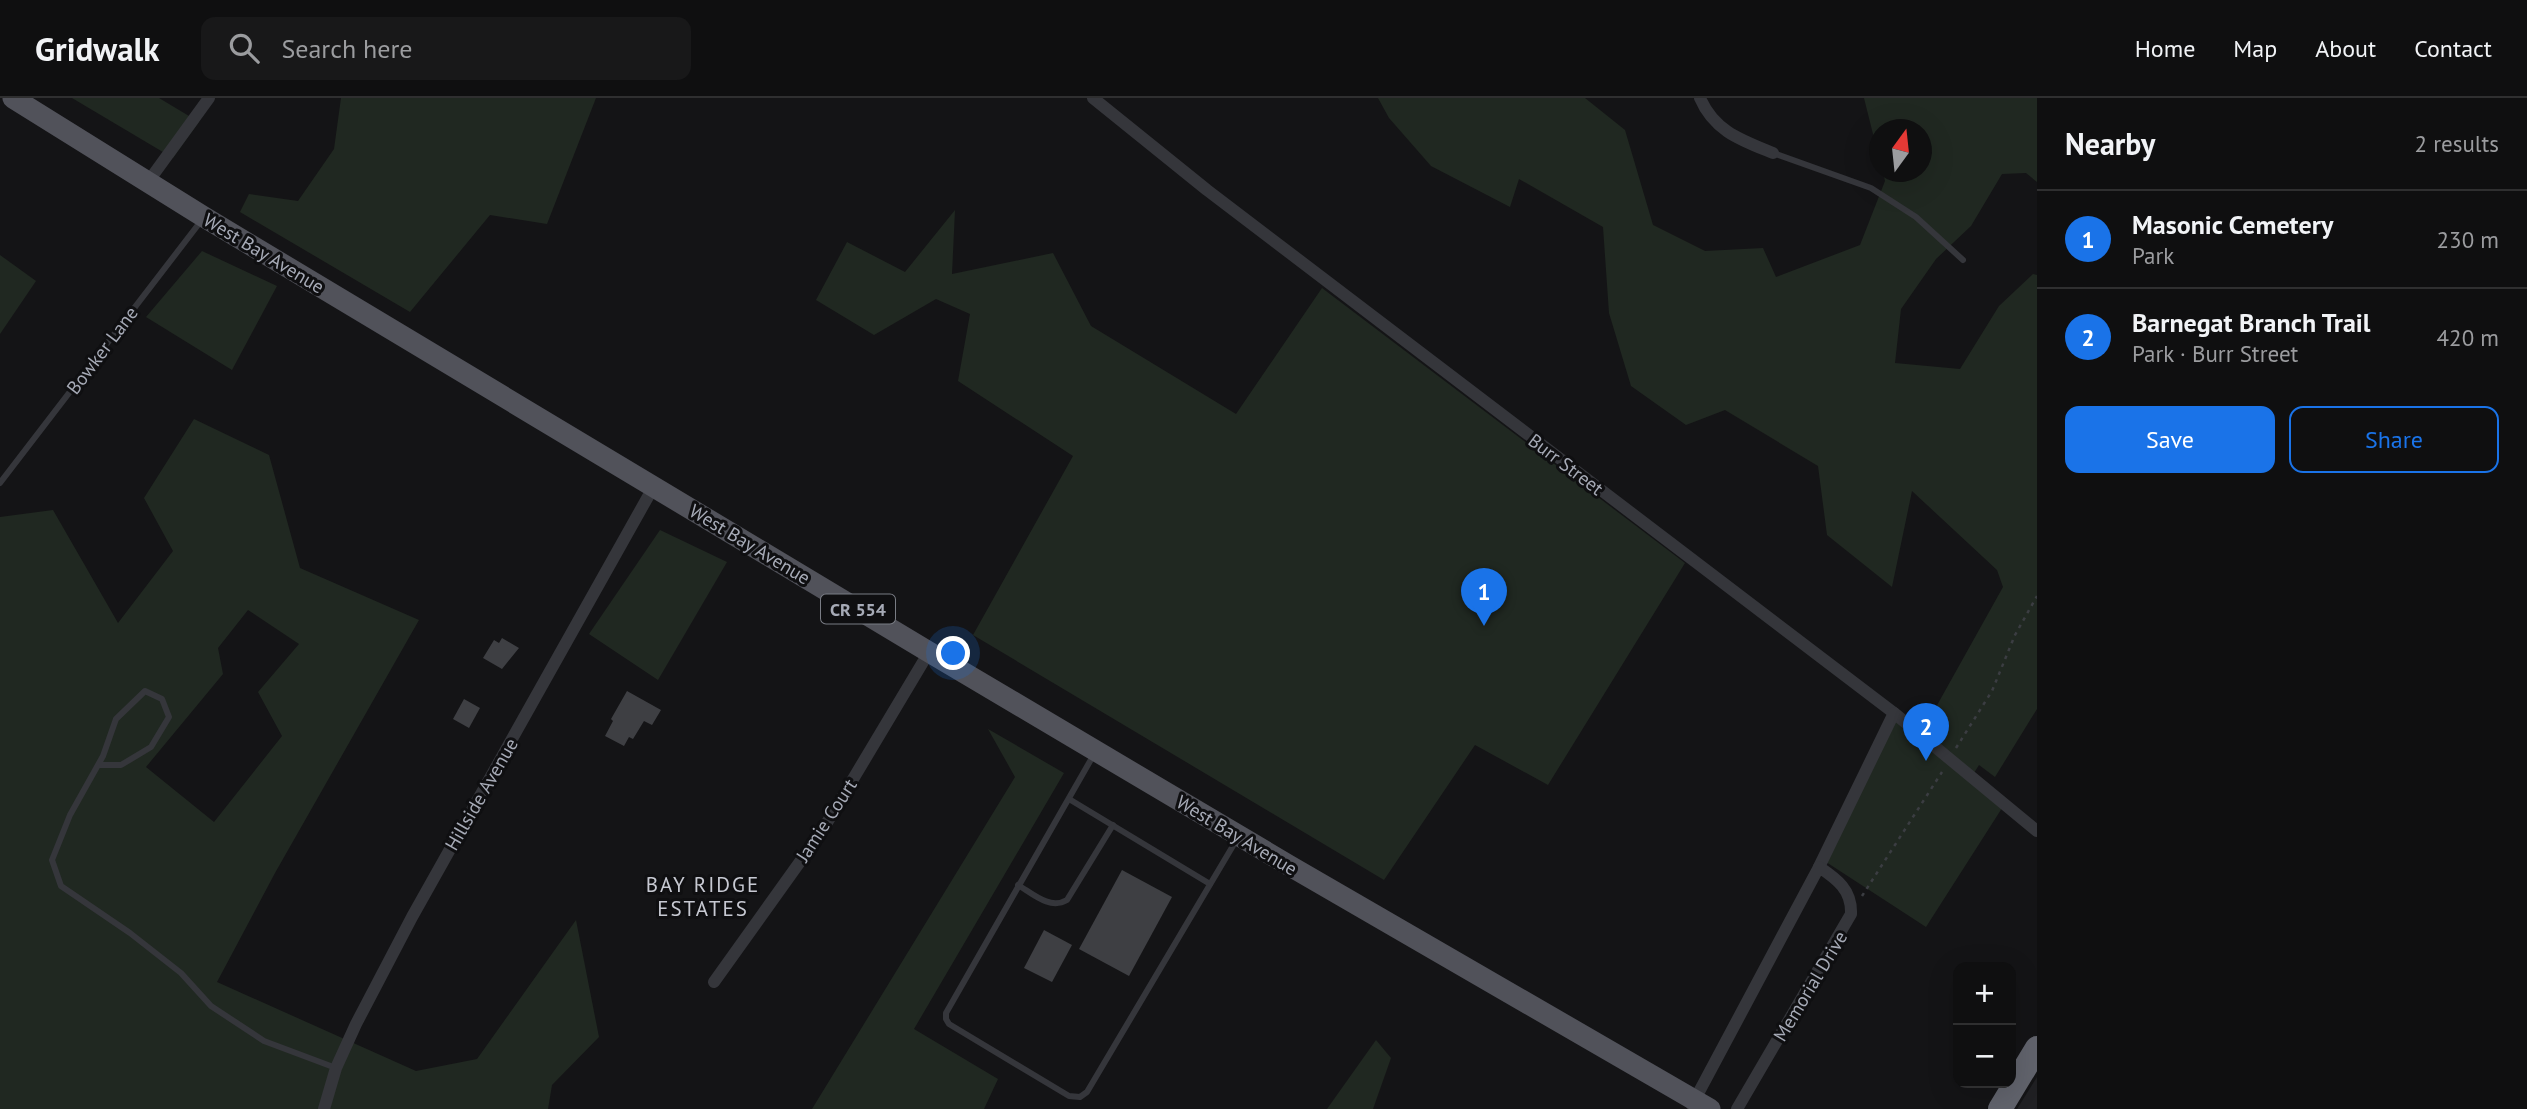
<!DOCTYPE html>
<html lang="en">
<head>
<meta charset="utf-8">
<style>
	:root { --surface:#0f0f10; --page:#181819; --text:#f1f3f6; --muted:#9b9c9f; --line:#2f2f30; --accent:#1a73e8 }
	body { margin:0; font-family:"PT Sans",sans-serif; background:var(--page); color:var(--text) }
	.controls { position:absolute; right:21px; bottom:21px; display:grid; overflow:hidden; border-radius:14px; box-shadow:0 7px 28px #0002 }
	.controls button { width:63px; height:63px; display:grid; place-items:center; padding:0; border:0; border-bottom:2px solid var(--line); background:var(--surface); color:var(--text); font:35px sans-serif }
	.compass { position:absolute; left:1869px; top:21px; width:63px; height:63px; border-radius:50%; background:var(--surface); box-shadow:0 7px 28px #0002; rotate:15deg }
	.you { position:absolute; left:954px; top:556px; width:24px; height:24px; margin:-18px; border:5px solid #fff; border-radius:50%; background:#1a73e8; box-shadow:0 0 0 10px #1a73e833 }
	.badge { display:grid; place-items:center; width:46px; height:46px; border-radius:50%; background:var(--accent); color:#fff; font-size:23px; font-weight:700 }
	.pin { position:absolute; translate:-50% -58px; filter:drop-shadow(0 2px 4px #0008) }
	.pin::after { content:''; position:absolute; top:37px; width:24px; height:21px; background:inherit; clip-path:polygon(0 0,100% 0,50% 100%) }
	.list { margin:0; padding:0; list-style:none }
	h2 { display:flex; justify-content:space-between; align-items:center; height:91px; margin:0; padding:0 28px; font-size:30px }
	h2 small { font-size:23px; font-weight:400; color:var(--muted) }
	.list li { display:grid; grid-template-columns:46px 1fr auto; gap:21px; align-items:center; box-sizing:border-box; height:98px; padding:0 28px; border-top:2px solid var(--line) }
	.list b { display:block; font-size:26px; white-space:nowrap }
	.list p { margin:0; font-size:23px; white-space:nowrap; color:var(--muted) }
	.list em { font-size:23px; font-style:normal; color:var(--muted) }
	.actions { display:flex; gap:14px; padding:21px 28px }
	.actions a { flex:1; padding:16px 0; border:2px solid var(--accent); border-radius:14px; text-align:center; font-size:24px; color:var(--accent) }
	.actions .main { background:var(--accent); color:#fff }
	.icon { flex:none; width:38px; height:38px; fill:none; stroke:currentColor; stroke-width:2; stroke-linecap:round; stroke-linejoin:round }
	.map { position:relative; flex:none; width:2037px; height:1011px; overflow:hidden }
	header { display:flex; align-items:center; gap:42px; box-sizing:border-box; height:98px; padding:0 35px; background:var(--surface); border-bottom:2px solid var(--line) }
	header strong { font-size:33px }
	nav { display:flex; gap:38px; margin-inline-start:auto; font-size:24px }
	.search { width:490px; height:63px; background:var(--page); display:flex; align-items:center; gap:18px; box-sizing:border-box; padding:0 24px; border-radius:14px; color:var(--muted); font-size:26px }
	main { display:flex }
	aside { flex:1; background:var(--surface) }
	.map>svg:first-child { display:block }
	.built { fill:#202023 }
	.green { fill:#202821; fill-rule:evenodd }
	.building { fill:#3e3f43 }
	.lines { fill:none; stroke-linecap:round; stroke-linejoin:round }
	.path { stroke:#3b3d42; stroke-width:2.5; stroke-dasharray:3.5 5; stroke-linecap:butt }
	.lane { stroke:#35363b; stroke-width:6 }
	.street { stroke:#35363b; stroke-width:12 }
	.primary { stroke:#51525a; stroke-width:21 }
	.highway { stroke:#61636c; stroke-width:24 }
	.labels { text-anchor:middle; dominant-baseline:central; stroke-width:6; stroke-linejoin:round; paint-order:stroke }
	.shield { fill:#0f0f11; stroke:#797c84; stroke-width:2 }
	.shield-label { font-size:18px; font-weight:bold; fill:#a6aab6 }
	.street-label { font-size:19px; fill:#a6aab6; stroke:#0f0f11 }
	.neighbourhood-label { font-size:21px; letter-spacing:2px; fill:#c7c9d2; stroke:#0f0f11 }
</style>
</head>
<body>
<header>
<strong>Gridwalk</strong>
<div class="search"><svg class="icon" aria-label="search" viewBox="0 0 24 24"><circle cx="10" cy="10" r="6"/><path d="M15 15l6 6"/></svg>Search here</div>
<nav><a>Home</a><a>Map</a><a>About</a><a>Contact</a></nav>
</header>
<main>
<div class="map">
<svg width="2037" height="1011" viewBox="0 0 2037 1011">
	<rect width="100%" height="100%" fill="#141416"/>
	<polygon class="built" points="2037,979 2037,1011 2017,1011"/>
	<g class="green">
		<polygon points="72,0 159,0 199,24 173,60"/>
		<polygon points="341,0 596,0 547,126 490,117 410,214 240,114 249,96 298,103 334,51"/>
		<polygon points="1378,0 1585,0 1625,32 1653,127 1705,153 1763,150 1776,179 1860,147 1885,83 1883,74 1922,74 1922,32 1880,32 1879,60 1864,0 2037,0 2037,84 2026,75 2002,76 1971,128 1936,161 1901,211 1895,265 1960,271 1999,208 2033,176 2037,177 2037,611 1995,679 1979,667 1972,678 2004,707 1926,829 1823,762 1894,615 1935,647 1940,638 1926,627 2003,489 1997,472 1912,393 1892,489 1827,437 1818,368 1725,312 1686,327 1631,288 1609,215 1603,129 1519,81 1510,109 1431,68 1389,20"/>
		<polygon points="955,112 952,176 1053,155 1091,228 1236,316 1322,190 1685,465 1548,687 1475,647 1384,782 973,537 1073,358 958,283 970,216 936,201 874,237 816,202 847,144 905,174"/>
		<polygon points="202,153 277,188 232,272 146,219"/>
		<polygon points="0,157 36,183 0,236"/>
		<path d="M194,321L269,357L300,470L419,522L275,775L217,884L416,973L477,961L576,822L599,939L552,987L548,1011H0V419L53,412L118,525L173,453L144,400ZM248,512L299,546L258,594L282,638L214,724L146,669L223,576L218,550Z"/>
		<polygon points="660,432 727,464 658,582 589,536"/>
		<polygon points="988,631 1064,675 914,931 998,981 984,1011 812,1011 1015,679"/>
		<polygon points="1376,942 1391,960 1373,1011 1327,1011"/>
	</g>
	<g class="building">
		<polygon points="502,540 519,550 502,571 483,560 494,542 499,545"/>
		<polygon points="627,593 661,612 652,627 644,623 633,641 629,639 624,648 605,638 613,623 611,621"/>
		<polygon points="464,601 480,610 469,630 453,621"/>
		<polygon points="1122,772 1172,799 1129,878 1079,851"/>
		<polygon points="1044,832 1072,847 1052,884 1024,870"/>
	</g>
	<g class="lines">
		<g class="path">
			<polyline points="1956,650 1992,593 2015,537 2037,498"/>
			<polyline points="1862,798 1942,674"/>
		</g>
		<g class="lane">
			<polyline points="1773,55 1871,90 1916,119 1963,162"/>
			<polyline points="0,385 201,123"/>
			<polyline points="1093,658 946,915 946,921 949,926 1069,998 1080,999 1087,994 1237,741"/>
			<polyline points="98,667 121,667 151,649 169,619 162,601 145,593 116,621 103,658 70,717 52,762 61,788 130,835 181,875 211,908 264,943 336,970"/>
			<polyline points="1069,701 1210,786"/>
			<path d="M1018,787C1033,796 1050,812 1067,802L1113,727"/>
		</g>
		<g class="street">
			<polyline points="1093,0 1207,92 1894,615 2037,733"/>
			<path d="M1700,0C1714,33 1741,42 1773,55"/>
			<polyline points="148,84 209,0"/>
			<polyline points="1819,769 1894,615"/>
			<polyline points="714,884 822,733 929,554"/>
			<path d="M1692,1007L1819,769C1837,781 1852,792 1851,816L1737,1011"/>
			<polyline points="324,1011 336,970 356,926 412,819 654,388"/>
		</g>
		<polyline class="primary" points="13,0 204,119 929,554 1290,768 1710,1011"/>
		<polyline class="highway" points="2000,1011 2037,950"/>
	</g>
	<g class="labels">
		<rect class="shield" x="821" y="496.5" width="74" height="29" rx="5"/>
		<g class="shield-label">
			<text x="858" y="511">CR 554</text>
		</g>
		<g class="street-label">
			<text transform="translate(264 155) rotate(31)">West Bay Avenue</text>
			<text transform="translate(102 252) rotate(-53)">Bowker Lane</text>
			<text transform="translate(1566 366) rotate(37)">Burr Street</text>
			<text transform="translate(750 446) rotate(31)">West Bay Avenue</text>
			<text transform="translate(481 696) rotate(-60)">Hillside Avenue</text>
			<text transform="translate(826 722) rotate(-57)">Jamie Court</text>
			<text transform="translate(1237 737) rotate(31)">West Bay Avenue</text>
			<text transform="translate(1810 888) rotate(-59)">Memorial Drive</text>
		</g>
		<g class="neighbourhood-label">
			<text x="703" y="786">BAY RIDGE<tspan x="703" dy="24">ESTATES</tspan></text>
		</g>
	</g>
</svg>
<div class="controls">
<button>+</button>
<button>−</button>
</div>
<svg class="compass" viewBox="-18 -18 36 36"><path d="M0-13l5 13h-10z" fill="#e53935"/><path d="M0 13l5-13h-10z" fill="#9b9c9f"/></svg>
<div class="you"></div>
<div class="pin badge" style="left:1484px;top:528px">1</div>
<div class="pin badge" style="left:1926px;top:663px">2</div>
</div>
<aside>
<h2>Nearby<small>2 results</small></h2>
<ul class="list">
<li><span class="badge">1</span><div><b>Masonic Cemetery</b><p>Park</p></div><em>230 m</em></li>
<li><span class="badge">2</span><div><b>Barnegat Branch Trail</b><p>Park · Burr Street</p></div><em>420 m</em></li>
</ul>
<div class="actions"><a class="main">Save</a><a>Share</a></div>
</aside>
</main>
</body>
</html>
